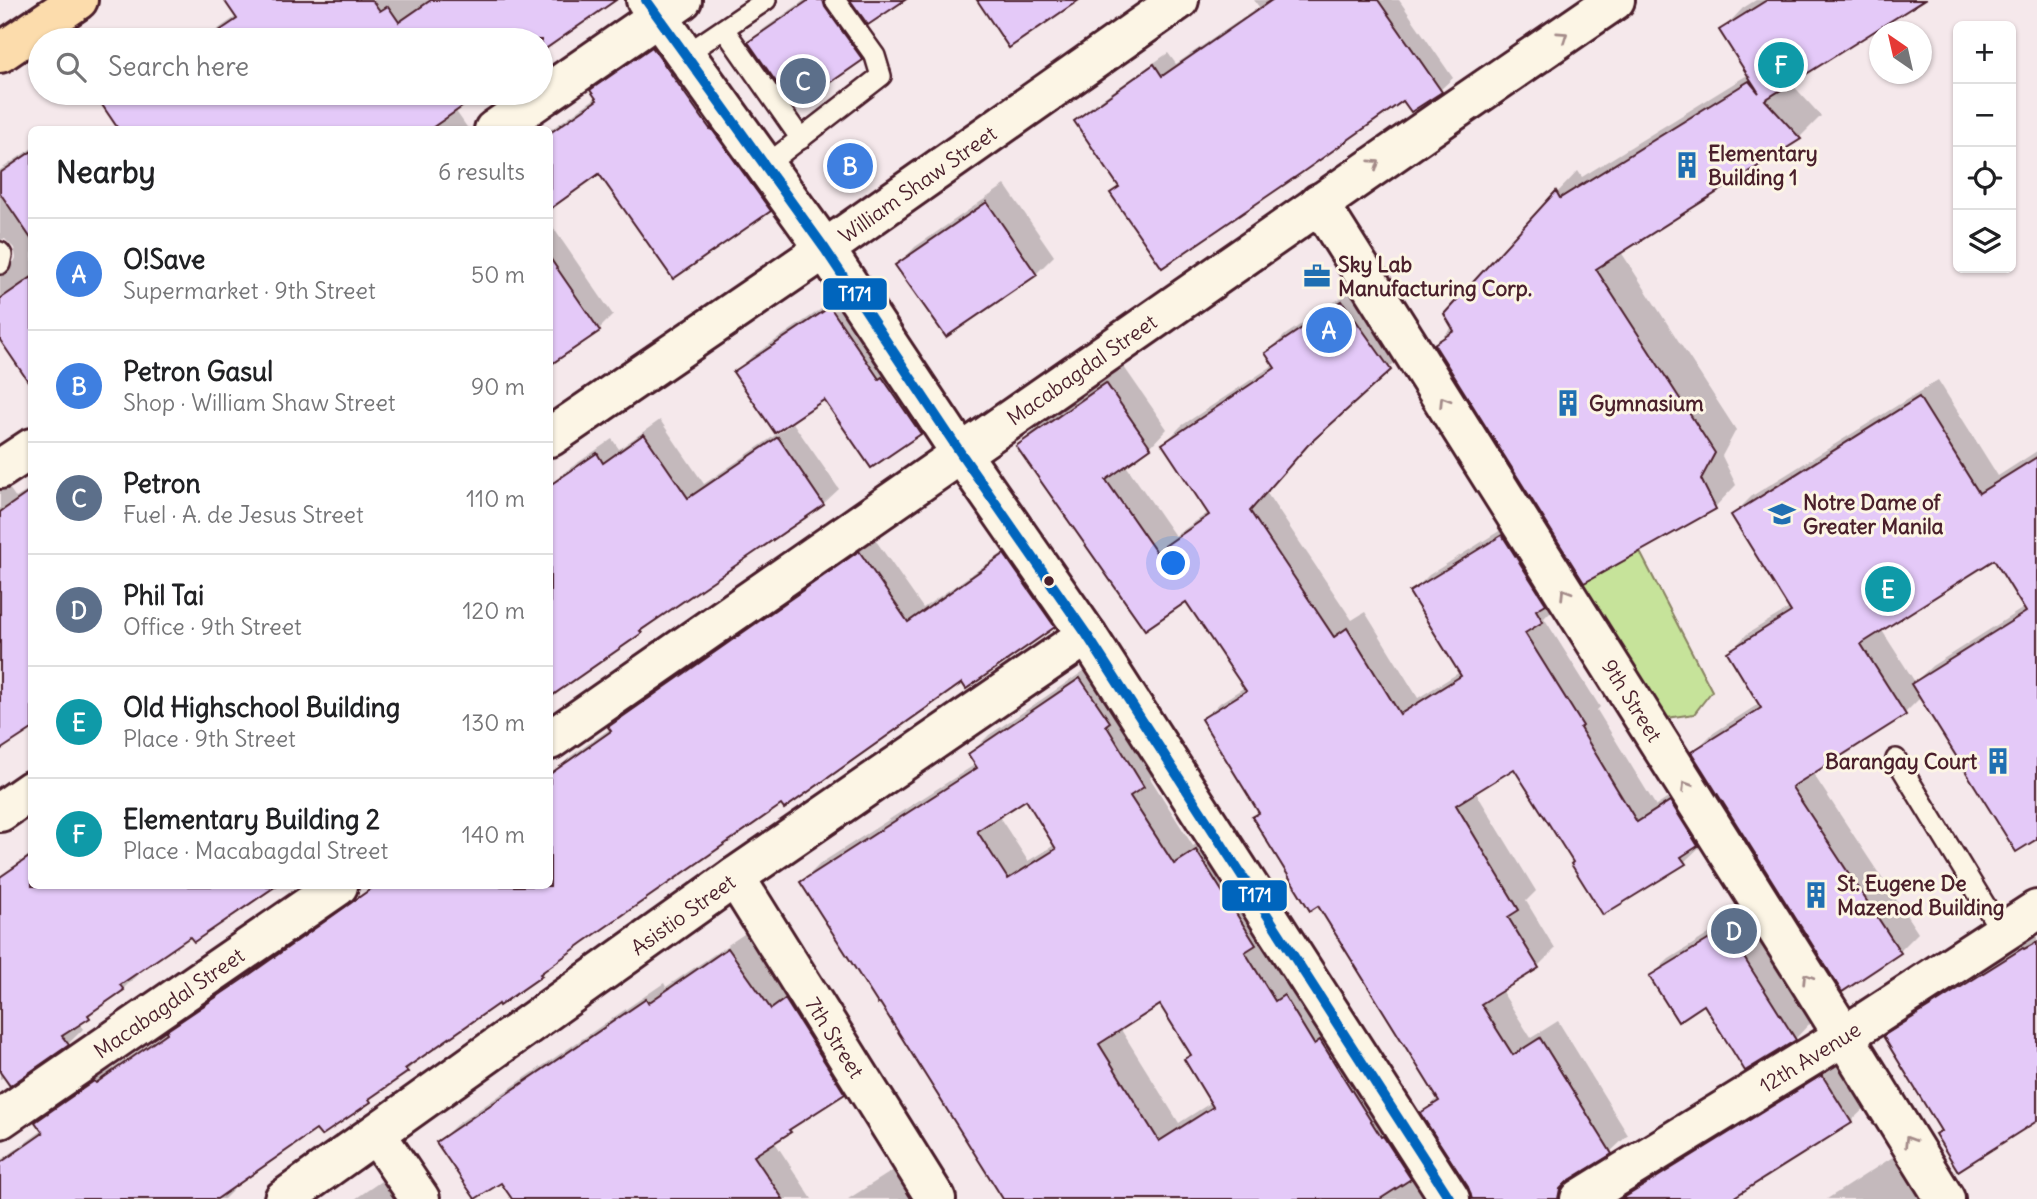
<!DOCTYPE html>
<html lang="en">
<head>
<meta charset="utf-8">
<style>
	:root { --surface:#fff; --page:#f6f6f6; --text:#202124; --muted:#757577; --line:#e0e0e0; --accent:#1a73e8 }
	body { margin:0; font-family:Delius,sans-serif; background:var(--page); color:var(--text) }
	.controls { position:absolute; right:21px; top:21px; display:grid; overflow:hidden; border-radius:10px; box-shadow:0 2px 5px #0004 }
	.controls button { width:63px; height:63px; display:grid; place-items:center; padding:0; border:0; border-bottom:2px solid var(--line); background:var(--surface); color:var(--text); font:35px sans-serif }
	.compass { position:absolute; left:1869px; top:21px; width:63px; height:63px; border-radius:50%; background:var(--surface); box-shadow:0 2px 5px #0004; rotate:326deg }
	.you { position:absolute; left:1174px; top:564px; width:24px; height:24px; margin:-18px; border:5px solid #fff; border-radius:50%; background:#1a73e8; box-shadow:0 0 0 10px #1a73e833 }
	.badge { display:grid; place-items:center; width:46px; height:46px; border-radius:50%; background:var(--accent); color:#fff; font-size:23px; font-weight:700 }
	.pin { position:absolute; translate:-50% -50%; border:4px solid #fff; box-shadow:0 2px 7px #0006 }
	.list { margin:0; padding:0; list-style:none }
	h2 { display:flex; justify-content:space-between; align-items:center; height:91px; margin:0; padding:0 28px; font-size:30px }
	h2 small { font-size:23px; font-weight:400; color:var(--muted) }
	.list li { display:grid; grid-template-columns:46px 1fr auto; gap:21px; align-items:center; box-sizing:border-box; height:112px; padding:0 28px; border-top:2px solid var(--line) }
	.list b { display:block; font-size:26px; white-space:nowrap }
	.list p { margin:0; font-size:23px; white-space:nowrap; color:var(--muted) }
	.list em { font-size:23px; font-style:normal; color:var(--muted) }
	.icon { flex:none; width:38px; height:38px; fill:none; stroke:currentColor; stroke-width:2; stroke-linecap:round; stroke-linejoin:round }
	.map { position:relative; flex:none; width:2037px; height:1199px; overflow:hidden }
	.search { position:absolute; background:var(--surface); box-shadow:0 2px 5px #0004; left:28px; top:28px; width:525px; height:77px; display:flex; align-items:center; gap:18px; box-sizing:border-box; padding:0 24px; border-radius:38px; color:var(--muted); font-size:26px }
	.panel { position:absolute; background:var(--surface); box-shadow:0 2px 5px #0004; left:28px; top:126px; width:525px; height:763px; border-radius:10px }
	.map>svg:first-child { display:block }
	.green { fill:#c6e39a; stroke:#888162; stroke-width:2 }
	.shadow { fill:#0003; fill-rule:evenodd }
	.building { fill:#e4c9f8; stroke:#4a1f2b; stroke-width:2; fill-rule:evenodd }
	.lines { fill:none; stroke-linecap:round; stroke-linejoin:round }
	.lane-casing { stroke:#4a1f2b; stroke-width:24 }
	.street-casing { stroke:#4a1f2b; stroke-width:44 }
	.secondary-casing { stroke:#4a1f2b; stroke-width:44 }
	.highway-casing { stroke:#4a1f2b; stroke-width:44 }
	.lane { stroke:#fcf5e5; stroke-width:19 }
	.street { stroke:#fcf5e5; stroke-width:38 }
	.secondary { stroke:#fcf5e5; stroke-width:38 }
	.highway { stroke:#fcdcac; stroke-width:38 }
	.bus-1-casing { stroke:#fcf5e5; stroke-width:16 }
	.bus-1 { stroke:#0065bd; stroke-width:10 }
	.oneway { stroke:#a38a88 }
	.bus-dot { fill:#4a1f2b; stroke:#fcf5e5; stroke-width:2.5 }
	.labels { text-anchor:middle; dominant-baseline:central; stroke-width:6; stroke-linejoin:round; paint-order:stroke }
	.poi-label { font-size:21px; font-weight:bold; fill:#4a1f2b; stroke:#fcf5e5; text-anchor:start }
	.street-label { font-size:21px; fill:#4a1f2b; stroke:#fcf5e5 }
	.line-badge { stroke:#fcf5e5; stroke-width:2.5 }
	.badge-label { font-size:19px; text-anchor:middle; font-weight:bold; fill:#fff }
</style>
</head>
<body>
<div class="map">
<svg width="2037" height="1199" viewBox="0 0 2037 1199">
	<rect width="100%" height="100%" fill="#f5e8eb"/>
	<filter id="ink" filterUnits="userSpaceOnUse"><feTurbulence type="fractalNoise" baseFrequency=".0143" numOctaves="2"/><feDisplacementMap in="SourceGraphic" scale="14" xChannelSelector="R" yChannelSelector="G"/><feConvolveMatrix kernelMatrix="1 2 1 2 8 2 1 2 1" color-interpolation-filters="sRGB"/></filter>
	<g filter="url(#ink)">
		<polygon class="green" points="1640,552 1712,691 1694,714 1660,719 1575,588"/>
		<g class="shadow">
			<polygon points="240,0 613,0 541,50 541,40 202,40 237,16"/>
			<polygon points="805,0 845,0 877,45 862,59 751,42 765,28"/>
			<polygon points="1254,0 1399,0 1453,78 1440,90 1404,98 1113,193 1120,186 1076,121 1089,108 1168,53 1176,64 1259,7"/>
			<polygon points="1756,0 1920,0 1790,82 1821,116 1799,138 1621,252 1736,430 1722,456 1736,485 1715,507 1436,344 1453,326 1557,193 1578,171 1582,177 1749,74 1722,30 1743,8"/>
			<polygon points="668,34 784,195 770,210 600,172 550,207 550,130 597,97 592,90 607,76"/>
			<polygon points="96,93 479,93 455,110 469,130 121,130"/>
			<path d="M32,148V383L0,337V170ZM2,239H5L14,248L16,258L14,262H12L3,253Z"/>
			<polygon points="1005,185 1054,256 1036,274 898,265 915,247"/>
			<polygon points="550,223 613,315 599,329 550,362"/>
			<polygon points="1360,285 1407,351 1318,434 1266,492 1352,620 1365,612 1418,698 1460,672 1411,593 1429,575 1520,518 1559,603 1544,618 1600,707 1597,710 1656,806 1688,785 1702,845 1684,862 1575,862 1515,767 1475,791 1536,891 1526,901 1555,949 1537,967 1501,990 1531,1038 1558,1021 1628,1135 1610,1152 1577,1173 1575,1180 1586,1199 1473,1199 1470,1186 1423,1113 1439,1097 1319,904 1254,817 1260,811 1203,719 1221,702 1245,687 1186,600 1018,446 1036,428 1124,367 1167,429 1150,447 1125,464 1175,536 1209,512 1164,444 1181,426 1275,364 1267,353 1285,335"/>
			<polygon points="846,292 935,417 920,433 824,397 736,373 751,357"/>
			<path d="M1938,380L1998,476L2037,451V837L1921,697L1905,713L1812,772L1918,933L1899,952L1693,753L1712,734L1760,703L1729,653L1747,634L1791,607L1733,515L1752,496ZM1994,558L2025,607L1932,666L1915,682L1881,629Z"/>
			<polygon points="660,420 704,484 793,423 839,489 823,504 650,622 640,632 570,682 550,700 550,485 566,471 612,439 619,449"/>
			<polygon points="0,475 16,498 32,488 32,726 0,748"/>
			<polygon points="874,538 923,608 1020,541 1068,611 1054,626 963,681 781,802 555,961 541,975 499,1002 421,1056 407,1071 381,1088 369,1100 317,1127 232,1186 234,1189 224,1199 0,1199 0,1161 43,1130 37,1122 52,1107 109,1068 111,1070 173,1027 183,1017 374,886 550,886 550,776 571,756 611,728 610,727 625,712"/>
			<path d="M1100,660L1162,766L1150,778L1193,846L1216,832L1431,1199H1005L881,1000L802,882L821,863L976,764L970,754L989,735ZM1027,797L1056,844L1028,861L998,815ZM1161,1003L1192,1053L1186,1060L1212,1102L1179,1123L1120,1028Z"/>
			<polygon points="32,852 32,886 275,886 194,940 191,935 136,972 138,974 123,989 79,1023 83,1029 68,1044 0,1079 0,888 7,874"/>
			<polygon points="1744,912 1812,1021 1795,1039 1651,976 1669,959"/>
			<polygon points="747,932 861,1075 844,1093 798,1122 789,1131 774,1141 812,1199 514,1199 501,1180 438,1142 456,1125 664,983 666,987"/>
			<polygon points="2037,934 2037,1119 1937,1135 1942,1130 1885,1037 1904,1018"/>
			<polygon points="1840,1059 1869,1104 1851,1121 1727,1199 1613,1199"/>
			<polygon points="1896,1155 1924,1199 1827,1199"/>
			<polygon points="913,1158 939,1199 848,1199"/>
			<polygon points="393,1173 411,1199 355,1199"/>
		</g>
		<g class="building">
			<polygon points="224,0 372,0 380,11 388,6 399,22 431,0 616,0 541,52 541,40 206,40 237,19"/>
			<polygon points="809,0 823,0 825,7 863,60 794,108 748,42"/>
			<polygon points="850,0 905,0 868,25"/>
			<polygon points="977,0 1079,0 1009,48"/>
			<polygon points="1272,0 1378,0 1442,92 1411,112 1403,101 1300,174 1162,268 1110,193 1119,187 1074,121 1154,64 1162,76"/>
			<polygon points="1767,0 1924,0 1765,100 1801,139 1596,269 1715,453 1701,479 1716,509 1584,583 1434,344 1454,331 1444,314 1556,191 1560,198 1749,81 1759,93 1719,30"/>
			<polygon points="652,47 710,129 711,128 771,211 673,279 599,174 550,209 550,133 597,100 590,90"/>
			<polygon points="94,93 482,93 429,130 119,130"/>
			<polygon points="32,151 32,240 0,193 0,173"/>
			<polygon points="987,202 1037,275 946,337 895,265"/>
			<polygon points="550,258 600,331 550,365"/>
			<polygon points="32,277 32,387 0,340 0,299"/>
			<polygon points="1342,301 1391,370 1308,445 1250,511 1334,637 1347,628 1400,714 1461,676 1409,592 1502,535 1546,604 1536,610 1543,622 1525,633 1583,726 1580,728 1637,822 1670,801 1698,846 1681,857 1686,864 1603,915 1571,864 1573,862 1514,769 1456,805 1519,910 1508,917 1539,968 1481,1004 1513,1055 1540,1038 1612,1154 1568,1181 1560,1189 1558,1199 1472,1199 1468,1187 1420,1113 1439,1101 1318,906 1310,911 1252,817 1259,813 1201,719 1246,691 1186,602 1145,630 1016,446 1106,383 1151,448 1106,480 1156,552 1209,515 1162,444 1275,368 1265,353"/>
			<polygon points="830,307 879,379 882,377 921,434 871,468 824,400 775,433 733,372"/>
			<polygon points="1919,397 1979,493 2037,457 2037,839 2016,852 1911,684 2026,612 1994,560 1861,644 1906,715 1792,787 1901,953 1842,992 1691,752 1761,708 1727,652 1791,612 1731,515"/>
			<polygon points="644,434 688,498 778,437 824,505 640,631 642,633 550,697 550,485 597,453 603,463"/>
			<polygon points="32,490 32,729 0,750 0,512"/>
			<polygon points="859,551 908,622 1004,554 1055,627 966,689 962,683 784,809 781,805 584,942 540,974 542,976 499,1006 498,1004 405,1069 408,1072 369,1099 371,1102 321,1136 316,1130 217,1199 0,1199 0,1163 43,1133 35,1122 94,1081 96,1083 167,1033 166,1031 246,977 375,886 550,886 550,774 611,731 608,727"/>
			<path d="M1080,678L1110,722L1106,725L1144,787L1130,796L1174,864L1196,850L1256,945L1245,952L1275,1001L1284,995L1314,1044L1320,1040L1381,1137L1383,1136L1411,1179L1380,1199H1003L880,1003L878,1004L800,882L977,768L968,754ZM1026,800L1056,849L1008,879L977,831ZM1160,1005L1191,1055L1184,1059L1213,1107L1159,1141L1099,1044Z"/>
			<polygon points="32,855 32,886 276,886 194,942 190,937 120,985 124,990 88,1015 90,1018 62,1036 69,1045 10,1086 0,1072 0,877"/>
			<polygon points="1726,929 1796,1040 1745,1071 1704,1005 1678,1022 1649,976"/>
			<polygon points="2037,942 2037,1121 1958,1171 1935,1134 1941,1131 1883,1036 2023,948 2024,949"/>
			<polygon points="728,948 771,1009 785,999 845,1094 789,1130 791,1132 754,1156 783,1199 512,1199 501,1183 475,1199 436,1142 646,999 648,1003"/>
			<polygon points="1822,1075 1852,1123 1731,1199 1622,1199"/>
		</g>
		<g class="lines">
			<defs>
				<g id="lane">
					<polyline points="724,29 801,139"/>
					<polyline points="685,55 766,0"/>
					<polyline points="765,166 881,76 875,56 835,0"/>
					<polyline points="0,252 2,255 0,264"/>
					<polyline points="1896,759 2002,933"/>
				</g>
				<g id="street">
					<polyline points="494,130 682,0"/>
					<path id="s1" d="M1319,203L1844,1036L1945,1199"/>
					<path id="s2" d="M550,437L825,249L1179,0"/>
					<polyline points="0,469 32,448"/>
					<path id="s3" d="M550,740C905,494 1258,244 1615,0"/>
					<polyline points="0,812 32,790"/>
					<path id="s4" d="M735,877L936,1199"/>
					<path id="s5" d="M0,1119L338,886"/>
					<polyline points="376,1134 420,1199"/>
					<path id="s6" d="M284,1199L735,877L1087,635"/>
					<path id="s7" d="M1580,1199L1844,1036L2037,910"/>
				</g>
				<polyline id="secondary" points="646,0 825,249 962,455 1087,635 1450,1199"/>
				<polyline id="highway" points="0,53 78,0"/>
			</defs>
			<use href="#lane" class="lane-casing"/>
			<use href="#street" class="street-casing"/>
			<use href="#secondary" class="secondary-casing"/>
			<use href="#highway" class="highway-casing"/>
			<use href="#lane" class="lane"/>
			<use href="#street" class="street"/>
			<use href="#secondary" class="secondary"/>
			<use href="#highway" class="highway"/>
			<defs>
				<polyline id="bus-1" points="646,0 825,249 962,455 1087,635 1450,1199"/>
			</defs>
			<use href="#bus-1" class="bus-1-casing"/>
			<use href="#bus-1" class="bus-1"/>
		</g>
		<defs><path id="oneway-chevron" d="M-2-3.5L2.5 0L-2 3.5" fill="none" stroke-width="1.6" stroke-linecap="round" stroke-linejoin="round" transform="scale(1.75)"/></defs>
		<g class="oneway">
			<use href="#oneway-chevron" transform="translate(1563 36) rotate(-34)"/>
			<use href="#oneway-chevron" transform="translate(1375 164) rotate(-34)"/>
			<use href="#oneway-chevron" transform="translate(1444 401) rotate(-122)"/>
			<use href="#oneway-chevron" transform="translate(1565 593) rotate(-122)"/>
			<use href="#oneway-chevron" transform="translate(1686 786) rotate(-122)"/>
			<use href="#oneway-chevron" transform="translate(1807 978) rotate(-122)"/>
			<use href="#oneway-chevron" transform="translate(1909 1141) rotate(-122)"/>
		</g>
	</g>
	<defs>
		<symbol id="building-bare" viewBox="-9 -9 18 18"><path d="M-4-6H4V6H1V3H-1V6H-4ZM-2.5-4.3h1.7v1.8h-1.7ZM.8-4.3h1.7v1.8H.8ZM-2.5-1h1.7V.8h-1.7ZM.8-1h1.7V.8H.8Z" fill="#1f6fb2" stroke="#fcf5e5" stroke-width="2.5" paint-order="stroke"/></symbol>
		<symbol id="office-bare" viewBox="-9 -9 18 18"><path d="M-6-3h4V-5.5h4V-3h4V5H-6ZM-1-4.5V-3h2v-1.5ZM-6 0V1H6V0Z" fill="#1f6fb2" stroke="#fcf5e5" stroke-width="2.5" paint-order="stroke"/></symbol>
		<symbol id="school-bare" viewBox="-9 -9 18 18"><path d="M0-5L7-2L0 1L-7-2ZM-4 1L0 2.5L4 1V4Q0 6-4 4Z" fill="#1f6fb2" stroke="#fcf5e5" stroke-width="2.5" paint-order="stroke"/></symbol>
	</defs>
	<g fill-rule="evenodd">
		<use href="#building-bare" x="1668" y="146" width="38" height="38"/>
		<use href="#office-bare" x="1298" y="257" width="38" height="38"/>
		<use href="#building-bare" x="1549" y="384" width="38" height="38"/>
		<use href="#school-bare" x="1763" y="495" width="38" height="38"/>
		<use href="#building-bare" x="1979" y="742" width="38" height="38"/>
		<use href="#building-bare" x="1797" y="876" width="38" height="38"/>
	</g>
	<circle class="bus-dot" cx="1049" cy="581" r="6"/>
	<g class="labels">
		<g class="poi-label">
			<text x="1708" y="153">Elementary<tspan x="1708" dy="24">Building 1</tspan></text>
			<text x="1338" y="264">Sky Lab<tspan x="1338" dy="24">Manufacturing Corp.</tspan></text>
			<text x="1589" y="403">Gymnasium</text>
			<text x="1803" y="502">Notre Dame of<tspan x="1803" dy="24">Greater Manila</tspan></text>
			<text x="1977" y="761" text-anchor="end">Barangay Court</text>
			<text x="1837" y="883">St. Eugene De<tspan x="1837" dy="24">Mazenod Building</tspan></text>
		</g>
		<g class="street-label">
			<text stroke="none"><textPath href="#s2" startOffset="446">William Shaw Street</textPath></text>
			<text stroke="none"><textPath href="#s3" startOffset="648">Macabagdal Street</textPath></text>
			<text stroke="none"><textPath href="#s1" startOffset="588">9th Street</textPath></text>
			<text stroke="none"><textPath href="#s6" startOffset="490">Asistio Street</textPath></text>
			<text stroke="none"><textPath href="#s5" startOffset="205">Macabagdal Street</textPath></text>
			<text stroke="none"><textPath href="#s4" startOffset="189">7th Street</textPath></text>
			<text stroke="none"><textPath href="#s7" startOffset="270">12th Avenue</textPath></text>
		</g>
	</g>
	<g class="line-badge">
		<rect x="822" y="277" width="66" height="34" rx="7" fill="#0065bd"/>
		<rect x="1221" y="879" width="67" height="33" rx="7" fill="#0065bd"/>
	</g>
	<g class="badge-label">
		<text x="855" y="301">T171</text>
		<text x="1255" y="902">T171</text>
	</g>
</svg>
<div class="controls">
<button>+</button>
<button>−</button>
<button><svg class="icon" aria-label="locate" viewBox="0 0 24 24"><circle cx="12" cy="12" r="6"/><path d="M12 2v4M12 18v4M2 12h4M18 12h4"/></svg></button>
<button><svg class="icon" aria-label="layers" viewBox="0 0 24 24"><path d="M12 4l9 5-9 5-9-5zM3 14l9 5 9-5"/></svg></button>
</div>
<svg class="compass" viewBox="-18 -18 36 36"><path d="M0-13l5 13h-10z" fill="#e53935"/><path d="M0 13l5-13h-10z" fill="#757577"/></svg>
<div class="you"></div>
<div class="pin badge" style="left:1329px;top:330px;background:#3f7fe0">A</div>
<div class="pin badge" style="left:850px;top:166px;background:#3f7fe0">B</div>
<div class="pin badge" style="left:803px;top:81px;background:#5c6f8a">C</div>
<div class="pin badge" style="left:1734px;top:931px;background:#5c6f8a">D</div>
<div class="pin badge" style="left:1888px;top:589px;background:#0f9aa8">E</div>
<div class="pin badge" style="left:1781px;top:65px;background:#0f9aa8">F</div>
<div class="search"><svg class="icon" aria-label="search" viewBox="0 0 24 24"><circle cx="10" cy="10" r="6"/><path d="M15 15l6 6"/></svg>Search here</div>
<section class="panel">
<h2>Nearby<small>6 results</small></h2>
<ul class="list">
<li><span class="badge" style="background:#3f7fe0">A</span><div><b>O!Save</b><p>Supermarket · 9th Street</p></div><em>50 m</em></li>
<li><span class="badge" style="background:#3f7fe0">B</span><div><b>Petron Gasul</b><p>Shop · William Shaw Street</p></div><em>90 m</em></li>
<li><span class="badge" style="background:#5c6f8a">C</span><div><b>Petron</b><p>Fuel · A. de Jesus Street</p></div><em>110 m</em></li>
<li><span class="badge" style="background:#5c6f8a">D</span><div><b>Phil Tai</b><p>Office · 9th Street</p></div><em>120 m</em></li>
<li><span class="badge" style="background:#0f9aa8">E</span><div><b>Old Highschool Building</b><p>Place · 9th Street</p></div><em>130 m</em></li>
<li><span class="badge" style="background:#0f9aa8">F</span><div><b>Elementary Building 2</b><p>Place · Macabagdal Street</p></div><em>140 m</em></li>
</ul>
</section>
</div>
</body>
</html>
